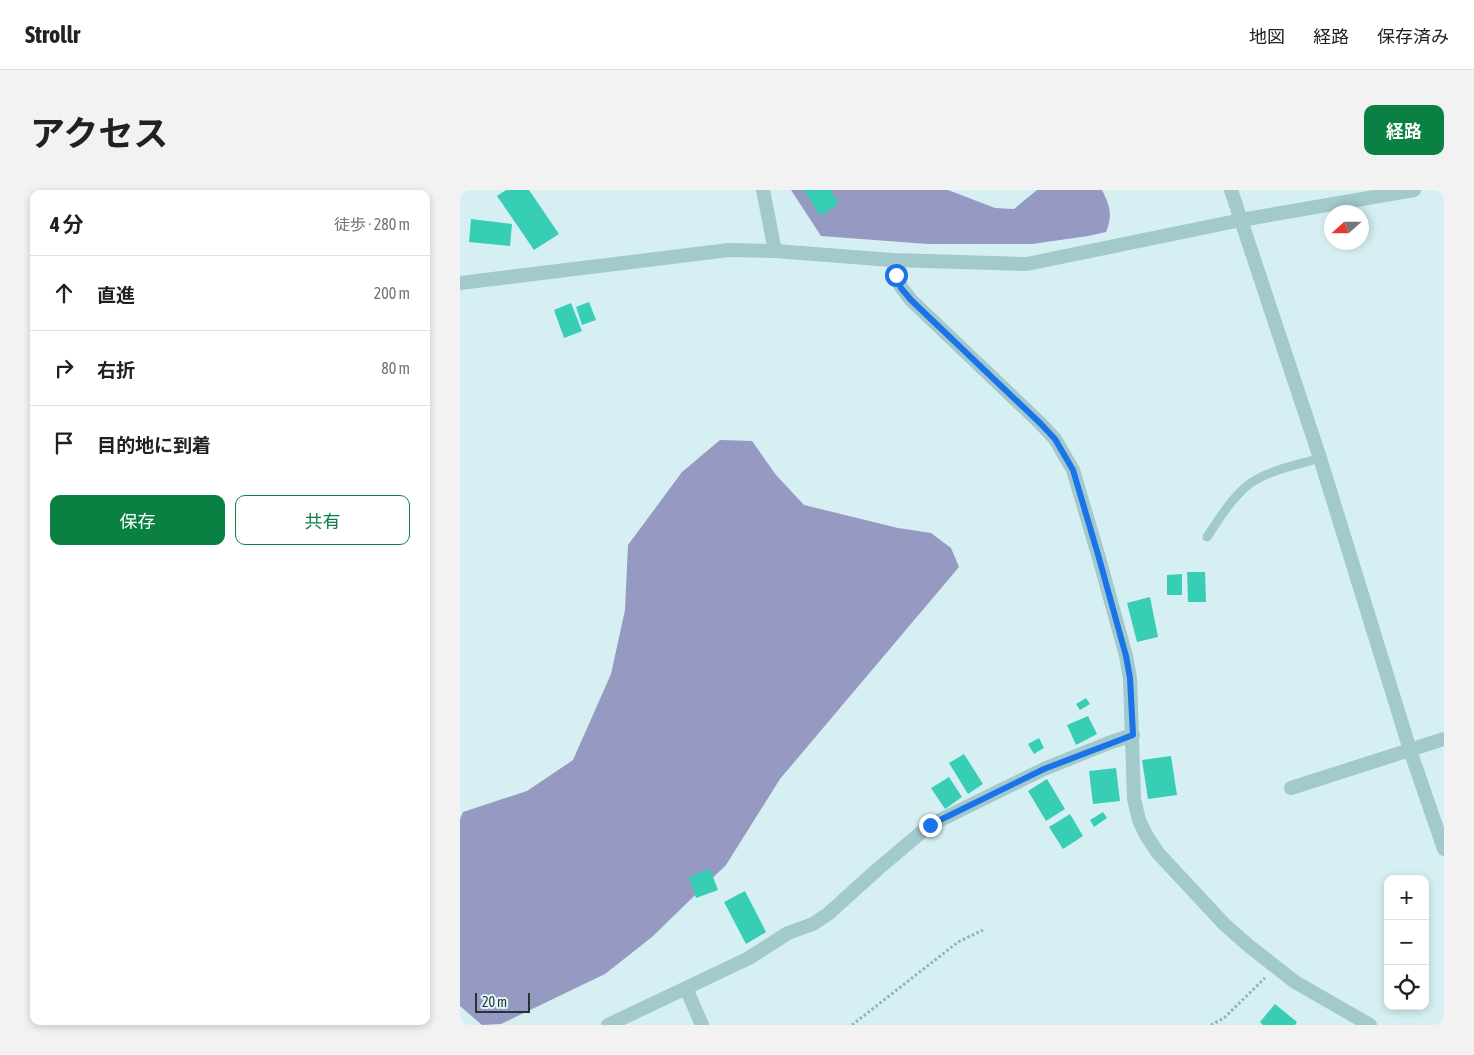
<!DOCTYPE html>
<html lang="ja">
<head>
<meta charset="utf-8">
<style>
	:root { --surface:#fff; --page:#f2f2f2; --text:#202124; --muted:#757577; --line:#e0e0e0; --accent:#0b8043 }
	body { margin:0; font-family:"Asap Condensed","Noto Sans JP",sans-serif; background:var(--page); color:var(--text) }
	.controls { position:absolute; right:15px; bottom:15px; display:grid; overflow:hidden; border-radius:10px; box-shadow:0 2px 8px #0003 }
	.controls button { width:45px; height:45px; display:grid; place-items:center; padding:0; border:0; border-bottom:1px solid var(--line); background:var(--surface); color:var(--text); font:25px sans-serif }
	.compass { position:absolute; left:864px; top:15px; width:45px; height:45px; border-radius:50%; background:var(--surface); box-shadow:0 2px 8px #0003; rotate:249deg }
	.scale { position:absolute; left:15px; bottom:12px; width:55px; box-sizing:border-box; padding-left:5px; border:2px solid #253533; border-top:0; font-size:14px; line-height:18px; white-space:nowrap; color:#253533; -webkit-text-stroke:4px #e3f7fa; paint-order:stroke }
	.stop { position:absolute; width:15px; height:15px; margin:-11px; border:4px solid #1a73e8; border-radius:50%; background:#fff }
	.stop.end { background:#1a73e8; border-color:#fff; box-shadow:0 1px 5px #0008 }
	.list { margin:0; padding:0; list-style:none }
	h2 { display:flex; justify-content:space-between; align-items:center; height:65px; margin:0; padding:0 20px; font-size:21px }
	h2 small { font-size:16px; font-weight:400; color:var(--muted) }
	.list li { display:grid; grid-template-columns:32px 1fr auto; gap:15px; align-items:center; box-sizing:border-box; height:75px; padding:0 20px; border-top:1px solid var(--line) }
	.list b { display:block; font-size:19px; white-space:nowrap }
	.list em { font-size:16px; font-style:normal; color:var(--muted) }
	.actions { display:flex; gap:10px; padding:15px 20px }
	.actions a { flex:1; padding:11px 0; border:1px solid var(--accent); border-radius:10px; text-align:center; font-size:18px; color:var(--accent) }
	.actions .main { background:var(--accent); color:#fff }
	.icon { flex:none; width:28px; height:28px; fill:none; stroke:currentColor; stroke-width:2; stroke-linecap:round; stroke-linejoin:round }
	.map { position:relative; flex:none; width:984px; height:835px; overflow:hidden; border-radius:10px }
	header { display:flex; align-items:center; gap:30px; box-sizing:border-box; height:70px; padding:0 25px; background:var(--surface); border-bottom:1px solid var(--line) }
	header strong { font-size:24px }
	nav { display:flex; gap:28px; margin-inline-start:auto; font-size:18px }
	.intro { display:flex; align-items:center; justify-content:space-between; box-sizing:border-box; height:120px; padding:0 30px }
	h1 { margin:0; font-size:35px }
	.button { padding:12px 22px; border-radius:10px; background:var(--accent); color:#fff; font-size:18px; font-weight:700 }
	main { display:flex; gap:30px; padding:0 30px }
	aside { flex:1; background:var(--surface); border-radius:10px; box-shadow:0 2px 8px #0003 }
	.map>svg:first-child { display:block }
	.green { fill:#9699c2 }
	.building { fill:#38ceb5 }
	.lines { fill:none; stroke-linecap:round; stroke-linejoin:round }
	.path { stroke:#8cb6b7; stroke-width:3; stroke-dasharray:2.5 2.5; stroke-linecap:butt }
	.service { stroke:#a2c9cb; stroke-width:9 }
	.minor { stroke:#a2c9cb; stroke-width:14 }
	.tertiary { stroke:#a2c9cb; stroke-width:14 }
	.route { stroke:#1a73e8; stroke-width:6 }
</style>
</head>
<body>
<header>
<strong>Strollr</strong>
<nav><a>地図</a><a>経路</a><a>保存済み</a></nav>
</header>
<div class="intro"><h1>アクセス</h1><a class="button">経路</a></div>
<main>
<aside>
<h2>4 分<small>徒歩 · 280 m</small></h2>
<ul class="list">
<li><svg class="icon" aria-label="ahead" viewBox="0 0 24 24"><path d="M12 20V5M6 11l6-6 6 6"/></svg><div><b>直進</b></div><em>200 m</em></li>
<li><svg class="icon" aria-label="right" viewBox="0 0 24 24"><path d="M7 20v-9h11M14 6l5 5-5 5"/></svg><div><b>右折</b></div><em>80 m</em></li>
<li><svg class="icon" aria-label="arrive" viewBox="0 0 24 24"><path d="M6 21V4h12l-3 4 3 4H6"/></svg><div><b>目的地に到着</b></div></li>
</ul>
<div class="actions"><a class="main">保存</a><a>共有</a></div>
</aside>
<div class="map">
<svg width="984" height="835" viewBox="0 0 984 835">
	<rect width="100%" height="100%" fill="#d6eff2"/>
	<g class="green">
		<path d="M331,0H488L535,18L554,19L577,0H642C650,16 653,25 646,42L628,46L572,54H468L361,46Z"/>
		<polygon points="260,250 292,251 316,285 344,315 438,338 471,343 491,358 499,377 320,589 266,675 192,747 145,784 41,834 22,835 0,816 0,629 3,622 67,601 113,570 151,484 165,420 168,355 222,282"/>
	</g>
	<g class="building">
		<polygon points="46,0 69,0 99,44 74,60 37,6"/>
		<polygon points="344,0 370,0 379,14 360,26"/>
		<polygon points="11,29 52,34 50,56 9,52"/>
		<polygon points="129,112 136,130 122,135 116,117"/>
		<polygon points="111,113 122,141 104,148 94,120"/>
		<polygon points="727,382 745,382 746,412 728,412"/>
		<polygon points="722,384 722,405 707,405 707,385"/>
		<polygon points="690,407 698,447 677,452 667,413"/>
		<polygon points="626,508 630,514 620,520 616,514"/>
		<polygon points="628,526 637,544 616,555 607,535"/>
		<polygon points="579,548 584,558 574,564 568,554"/>
		<polygon points="504,564 523,594 508,604 489,573"/>
		<polygon points="711,566 717,605 688,609 682,570"/>
		<polygon points="656,578 660,611 633,614 629,581"/>
		<polygon points="489,587 502,607 485,619 471,598"/>
		<polygon points="587,589 605,619 586,631 568,601"/>
		<polygon points="643,622 647,628 634,637 630,630"/>
		<polygon points="610,624 623,646 603,659 589,637"/>
		<polygon points="250,679 258,700 236,708 229,687"/>
		<polygon points="285,701 306,742 286,754 264,712"/>
		<polygon points="815,814 837,832 835,835 803,835 800,832"/>
	</g>
	<g class="lines">
		<g class="path">
			<polyline points="392,835 498,752 523,740"/>
			<polyline points="751,835 764,828 805,788"/>
		</g>
		<path class="service" d="M747,347C759,329 771,309 788,295C808,280 837,275 860,268"/>
		<g class="minor">
			<polyline points="303,0 315,61"/>
			<polyline points="432,70 441,97 451,110 580,233 595,249 613,280 639,368 666,466 670,488 674,609 679,630 686,645 698,663 764,734 789,756 835,792 910,835"/>
			<polyline points="831,598 984,549"/>
			<polyline points="148,835 226,798"/>
			<polyline points="242,835 226,798 289,768 328,743 353,734 368,724 419,678 470,635 584,579 651,552 673,545"/>
		</g>
		<g class="tertiary">
			<polyline points="771,0 860,268 950,560 984,659"/>
			<polyline points="0,93 269,60 315,61 432,70 567,74 781,30 954,0"/>
		</g>
	</g>
	<g class="lines">
		<polyline class="route" points="436,85 441,98 451,110 580,233 595,249 613,280 639,368 666,466 670,488 673,545 584,579 470,635"/>
	</g>
</svg>
<div class="controls">
<button>+</button>
<button>−</button>
<button><svg class="icon" aria-label="locate" viewBox="0 0 24 24"><circle cx="12" cy="12" r="6"/><path d="M12 2v4M12 18v4M2 12h4M18 12h4"/></svg></button>
</div>
<svg class="compass" viewBox="-18 -18 36 36"><path d="M0-13l5 13h-10z" fill="#e53935"/><path d="M0 13l5-13h-10z" fill="#757577"/></svg>
<div class="scale">20 m</div>
<div class="stop" style="left:436px;top:85px"></div>
<div class="stop end" style="left:470px;top:635px"></div>
</div>
</main>
</body>
</html>
